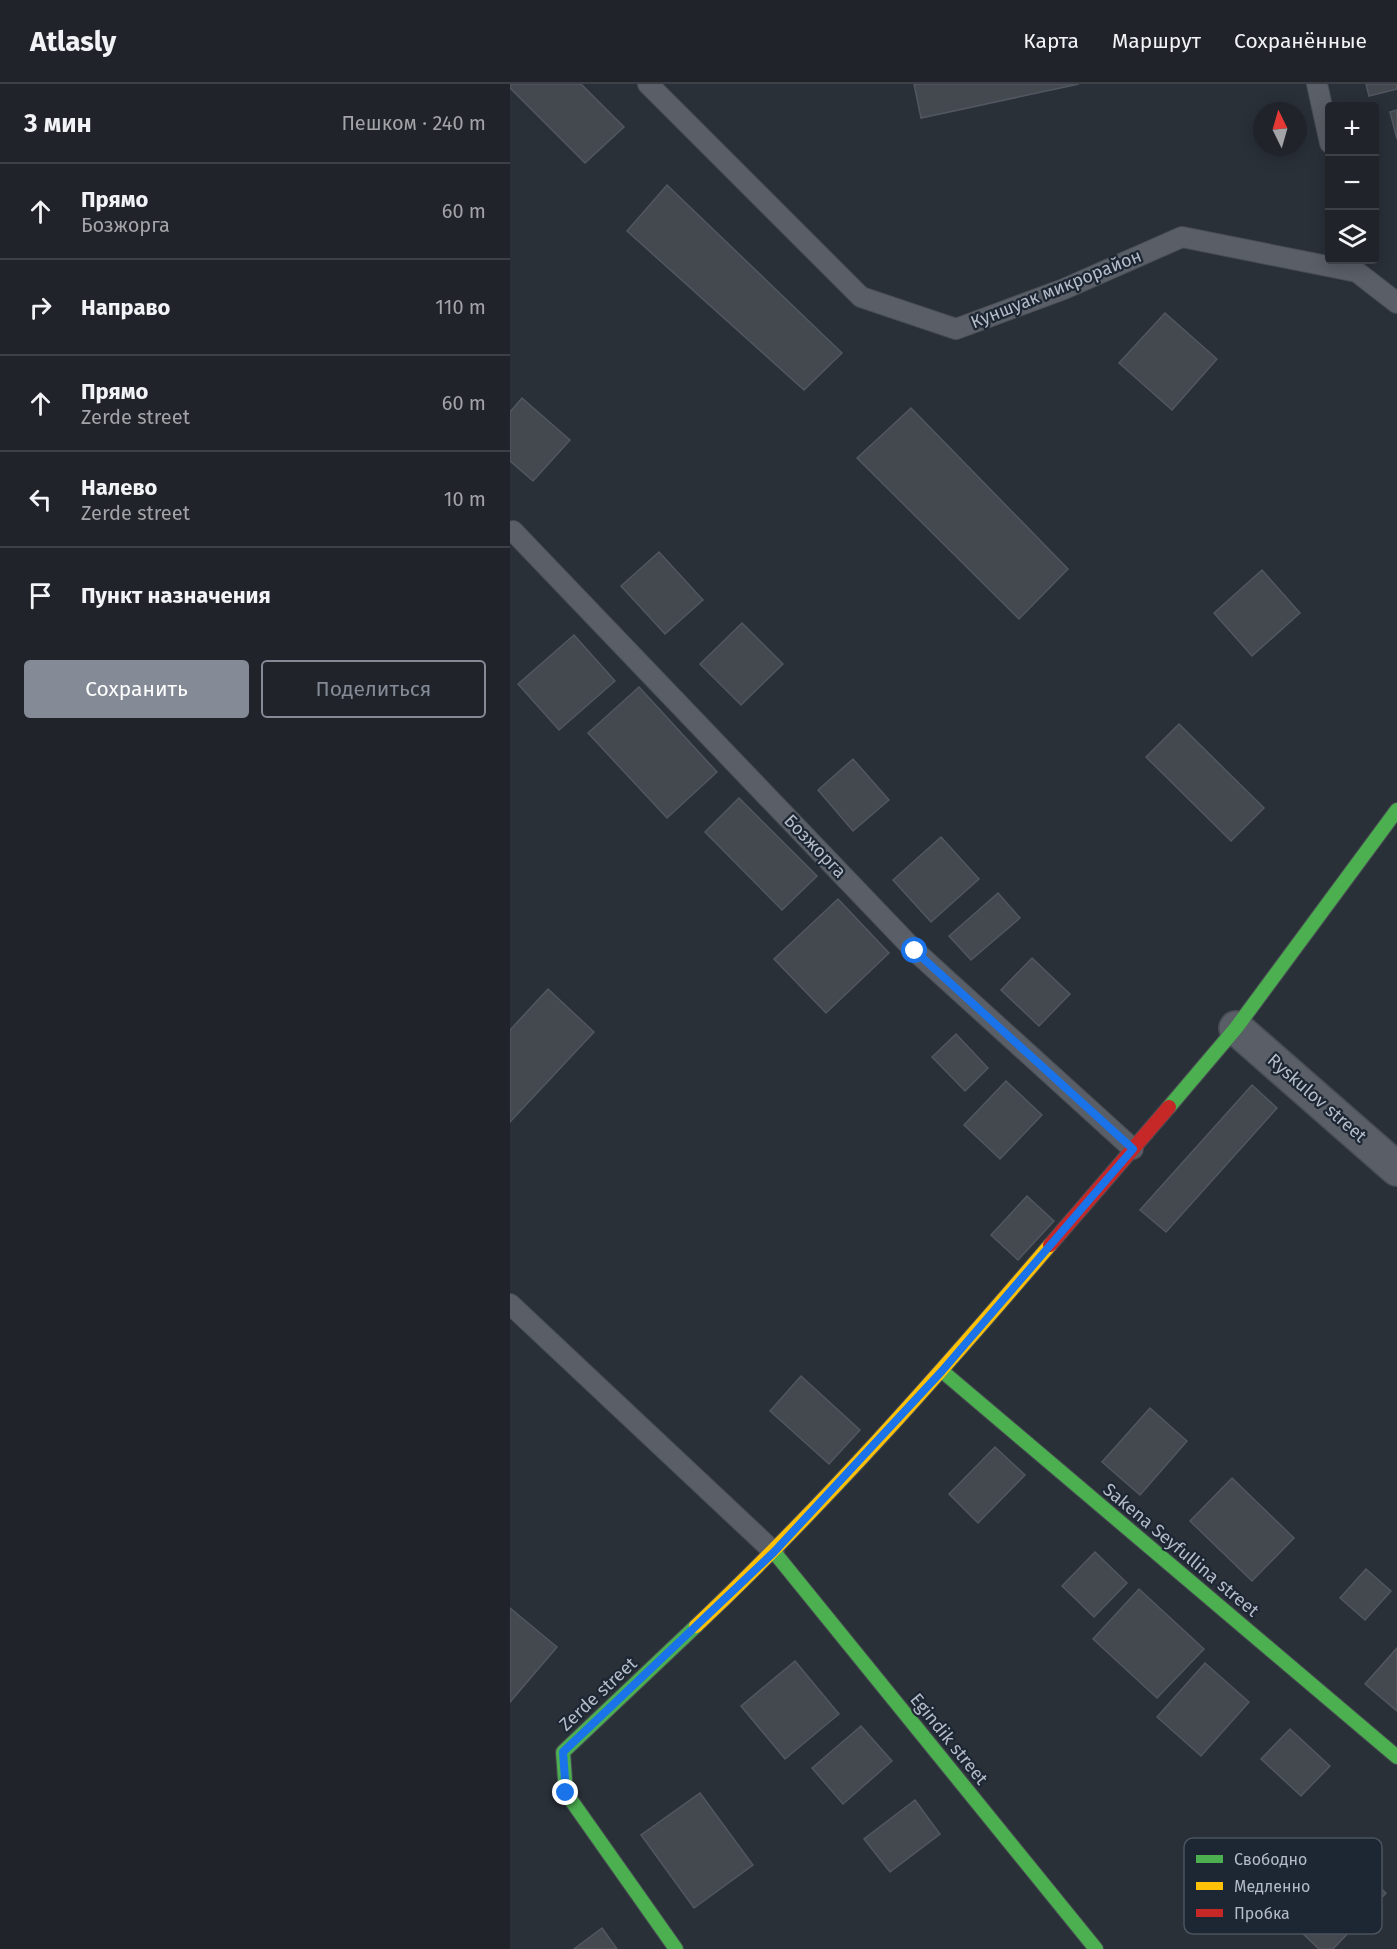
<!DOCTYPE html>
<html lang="ru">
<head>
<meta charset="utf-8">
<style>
	:root { --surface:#20242a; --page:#282c32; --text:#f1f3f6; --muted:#a2a4a8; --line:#3d4147; --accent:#848b96 }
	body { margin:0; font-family:"Fira Sans",sans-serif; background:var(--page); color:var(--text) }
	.controls { position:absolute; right:18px; top:18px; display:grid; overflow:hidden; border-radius:6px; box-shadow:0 3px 15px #0003 }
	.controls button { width:54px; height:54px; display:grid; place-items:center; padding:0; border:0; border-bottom:2px solid var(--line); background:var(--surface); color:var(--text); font:30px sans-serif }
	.compass { position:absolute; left:743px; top:18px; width:54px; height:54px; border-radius:50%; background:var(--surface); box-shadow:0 3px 15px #0003; rotate:355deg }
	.stop { position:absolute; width:18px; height:18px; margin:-14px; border:4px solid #1a73e8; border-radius:50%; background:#fff }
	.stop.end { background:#1a73e8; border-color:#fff; box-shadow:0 2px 6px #0008 }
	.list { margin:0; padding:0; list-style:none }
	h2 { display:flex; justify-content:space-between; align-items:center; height:78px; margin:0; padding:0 24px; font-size:26px }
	h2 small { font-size:20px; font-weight:400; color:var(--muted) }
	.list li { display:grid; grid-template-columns:39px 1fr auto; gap:18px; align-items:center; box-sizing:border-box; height:96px; padding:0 24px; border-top:2px solid var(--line) }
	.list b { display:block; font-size:22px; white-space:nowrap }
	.list p { margin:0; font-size:20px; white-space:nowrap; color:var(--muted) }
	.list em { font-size:20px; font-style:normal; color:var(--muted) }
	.actions { display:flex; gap:12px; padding:18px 24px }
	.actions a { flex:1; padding:14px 0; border:2px solid var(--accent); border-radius:6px; text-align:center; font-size:21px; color:var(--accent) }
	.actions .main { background:var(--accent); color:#fff }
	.icon { flex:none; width:33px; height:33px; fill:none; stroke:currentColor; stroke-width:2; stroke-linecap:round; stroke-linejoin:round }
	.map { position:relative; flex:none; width:887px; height:1865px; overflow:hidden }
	header { display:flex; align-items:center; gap:36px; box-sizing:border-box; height:84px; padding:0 30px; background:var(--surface); border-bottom:2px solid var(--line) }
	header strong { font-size:28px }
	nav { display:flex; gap:33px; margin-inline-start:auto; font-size:21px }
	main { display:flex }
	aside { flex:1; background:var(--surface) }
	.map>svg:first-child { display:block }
	.building { fill:#444950; stroke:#52575f; stroke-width:1.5 }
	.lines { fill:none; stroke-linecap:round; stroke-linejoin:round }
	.lane-casing { stroke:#484c53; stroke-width:22 }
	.street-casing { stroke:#484c53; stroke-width:36 }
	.fast-casing { stroke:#484c53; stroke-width:16 }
	.slow-casing { stroke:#484c53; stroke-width:16 }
	.jam-casing { stroke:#484c53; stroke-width:16 }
	.lane { stroke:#5a5e66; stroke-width:20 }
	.street { stroke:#5a5e66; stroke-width:33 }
	.fast { stroke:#4caf50; stroke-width:14 }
	.slow { stroke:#ffc107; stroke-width:14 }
	.jam { stroke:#c62828; stroke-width:14 }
	.route { stroke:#1a73e8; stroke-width:8 }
	.labels { text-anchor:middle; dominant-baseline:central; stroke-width:4.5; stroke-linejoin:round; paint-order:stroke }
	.street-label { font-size:18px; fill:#b4bcc9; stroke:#1d2633 }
	.key { fill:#1d2633; stroke:#4a5360; stroke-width:1.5 }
	.key-label { font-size:16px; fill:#b4bcc9 }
</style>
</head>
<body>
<header>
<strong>Atlasly</strong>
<nav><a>Карта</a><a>Маршрут</a><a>Сохранённые</a></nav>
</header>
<main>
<aside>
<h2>3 мин<small>Пешком · 240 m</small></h2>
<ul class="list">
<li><svg class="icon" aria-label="ahead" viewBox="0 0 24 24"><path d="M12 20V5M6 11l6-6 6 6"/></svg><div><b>Прямо</b><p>Бозжорга</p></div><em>60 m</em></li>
<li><svg class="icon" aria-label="right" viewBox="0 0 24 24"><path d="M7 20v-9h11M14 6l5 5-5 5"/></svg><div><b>Направо</b></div><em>110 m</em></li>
<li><svg class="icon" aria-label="ahead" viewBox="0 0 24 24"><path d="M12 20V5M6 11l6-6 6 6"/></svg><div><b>Прямо</b><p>Zerde street</p></div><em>60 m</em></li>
<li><svg class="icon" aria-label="left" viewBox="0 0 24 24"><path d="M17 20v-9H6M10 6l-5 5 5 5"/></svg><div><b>Налево</b><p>Zerde street</p></div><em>10 m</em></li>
<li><svg class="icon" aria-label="arrive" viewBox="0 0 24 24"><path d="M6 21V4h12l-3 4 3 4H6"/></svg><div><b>Пункт назначения</b></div></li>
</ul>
<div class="actions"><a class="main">Сохранить</a><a>Поделиться</a></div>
</aside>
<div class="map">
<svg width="887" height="1865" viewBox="0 0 887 1865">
	<rect width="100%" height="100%" fill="#2a3038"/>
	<g class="building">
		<polygon points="0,0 71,0 114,43 75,79 0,4"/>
		<polygon points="404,0 569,0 411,34"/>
		<polygon points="856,0 887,0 887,5 859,12"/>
		<polygon points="887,26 887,55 880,28"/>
		<polygon points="157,101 332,269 294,306 117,147"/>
		<polygon points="655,229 707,275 662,326 609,279"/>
		<polygon points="12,314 60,356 23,397 0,377 0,328"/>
		<polygon points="401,324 558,485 509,535 347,374"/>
		<polygon points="149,468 193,516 155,550 111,502"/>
		<polygon points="752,486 790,529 742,572 704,529"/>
		<polygon points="232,539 273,580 231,621 190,580"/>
		<polygon points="64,551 105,597 49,646 8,600"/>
		<polygon points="129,603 207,688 157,734 78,649"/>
		<polygon points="669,640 754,724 721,757 636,673"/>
		<polygon points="343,675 379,716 343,747 308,706"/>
		<polygon points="229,714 307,792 272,826 195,748"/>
		<polygon points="431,753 469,795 421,838 383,796"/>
		<polygon points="488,809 510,834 461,876 439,852"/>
		<polygon points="328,815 379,869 316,929 264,875"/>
		<polygon points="522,874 560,910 529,942 491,906"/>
		<polygon points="38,905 84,948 0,1038 0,946"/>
		<polygon points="446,950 478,984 455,1007 422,973"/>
		<polygon points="496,997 532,1031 490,1075 454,1041"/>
		<polygon points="742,1001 767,1024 656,1148 630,1126"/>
		<polygon points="517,1112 544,1137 508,1176 481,1151"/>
		<polygon points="291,1292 350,1346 319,1380 260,1327"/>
		<polygon points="640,1324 677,1357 630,1411 592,1378"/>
		<polygon points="485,1363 515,1391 468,1439 439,1410"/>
		<polygon points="722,1394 784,1454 742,1497 680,1437"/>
		<polygon points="585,1468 617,1499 584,1533 552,1502"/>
		<polygon points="856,1485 881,1507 855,1536 830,1514"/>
		<polygon points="629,1505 694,1565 647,1614 583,1555"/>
		<polygon points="0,1524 47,1563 0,1618"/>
		<polygon points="887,1564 887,1627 855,1600"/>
		<polygon points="285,1577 329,1630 275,1675 231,1622"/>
		<polygon points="695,1579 739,1618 691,1672 647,1633"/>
		<polygon points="351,1642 382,1677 333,1720 302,1684"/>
		<polygon points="780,1645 820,1682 791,1712 751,1675"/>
		<polygon points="190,1709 243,1781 184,1824 131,1751"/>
		<polygon points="405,1716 430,1750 380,1788 354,1755"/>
		<polygon points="826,1763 876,1809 823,1865 809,1865 767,1825"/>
		<polygon points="92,1844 107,1865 64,1865"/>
	</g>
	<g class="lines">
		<defs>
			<g id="lane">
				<polyline points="138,0 351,213 446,245 554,205 672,153 847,188 887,219"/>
				<polyline points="807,0 820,59"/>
				<polyline points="0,448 3,447 405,867 623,1065"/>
				<polyline points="0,1220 264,1468"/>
			</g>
			<polyline id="street" points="726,944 887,1085"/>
			<g id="fast">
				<polyline points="659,1023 726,944 887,726"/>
				<polyline points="432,1287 887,1673"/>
				<polyline points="264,1468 586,1865"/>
				<polyline points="166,1865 56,1709 53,1668 186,1542"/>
			</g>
			<path id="slow" d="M186,1542C312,1423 427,1293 540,1161"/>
			<polyline id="jam" points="540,1161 659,1023"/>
		</defs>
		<use href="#lane" class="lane-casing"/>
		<use href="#street" class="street-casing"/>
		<use href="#fast" class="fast-casing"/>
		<use href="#slow" class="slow-casing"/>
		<use href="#jam" class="jam-casing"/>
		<use href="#lane" class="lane"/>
		<use href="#street" class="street"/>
		<use href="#fast" class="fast"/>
		<use href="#slow" class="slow"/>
		<use href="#jam" class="jam"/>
	</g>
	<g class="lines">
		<polyline class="route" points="56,1709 53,1668 264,1468 432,1287 623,1065 405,867"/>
	</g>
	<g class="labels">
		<g class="street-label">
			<text transform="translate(546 205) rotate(-22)">Куншуак микрорайон</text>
			<text transform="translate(305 762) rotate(46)">Бозжорга</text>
			<text transform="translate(807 1014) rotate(41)">Ryskulov street</text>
			<text transform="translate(671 1466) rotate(40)">Sakena Seyfullina street</text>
			<text transform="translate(88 1610) rotate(-43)">Zerde street</text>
			<text transform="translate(439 1655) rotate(51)">Egindik street</text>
		</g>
	</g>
	<rect x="674" y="1754" width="198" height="96" rx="9" class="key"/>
	<rect x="686" y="1771" width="27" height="8" fill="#4caf50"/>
	<rect x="686" y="1798" width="27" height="8" fill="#ffc107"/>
	<rect x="686" y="1825" width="27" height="8" fill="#c62828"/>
	<g class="key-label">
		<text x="724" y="1781">Свободно</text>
		<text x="724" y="1808">Медленно</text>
		<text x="724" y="1835">Пробка</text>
	</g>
</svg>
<div class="controls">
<button>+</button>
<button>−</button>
<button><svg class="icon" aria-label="layers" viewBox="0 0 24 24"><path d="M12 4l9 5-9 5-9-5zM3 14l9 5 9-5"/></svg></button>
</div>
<svg class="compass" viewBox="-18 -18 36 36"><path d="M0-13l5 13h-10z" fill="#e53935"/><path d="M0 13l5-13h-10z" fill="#a2a4a8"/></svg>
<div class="stop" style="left:405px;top:867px"></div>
<div class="stop end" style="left:56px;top:1709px"></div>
</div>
</main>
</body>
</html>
